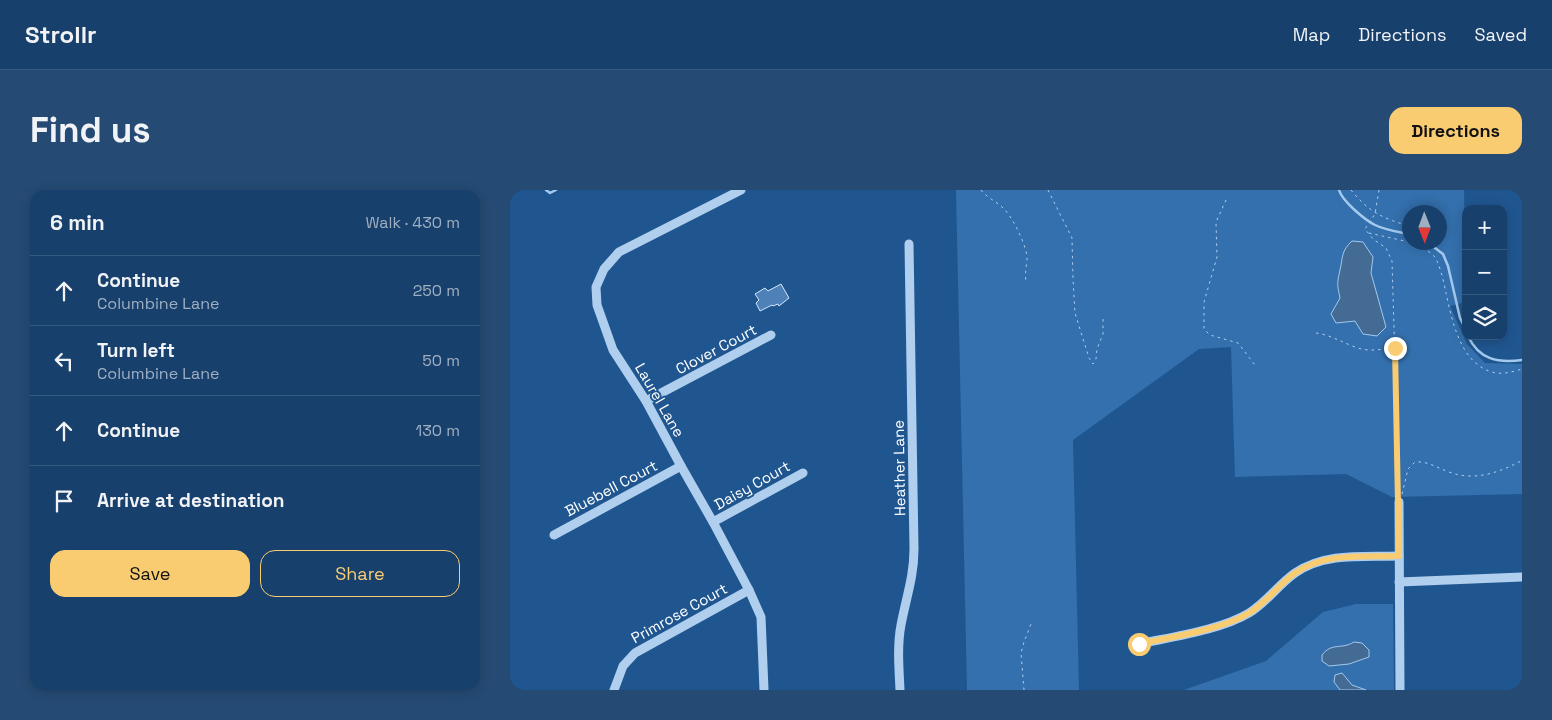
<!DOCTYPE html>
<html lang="en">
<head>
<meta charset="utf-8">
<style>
	:root { --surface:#18406c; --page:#254b74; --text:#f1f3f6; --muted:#9fafc2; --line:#36597f; --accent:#facc71 }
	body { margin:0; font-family:"Space Grotesk",sans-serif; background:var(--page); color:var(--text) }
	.controls { position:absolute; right:15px; top:15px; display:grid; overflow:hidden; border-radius:10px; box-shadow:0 2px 12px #0003 }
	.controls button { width:45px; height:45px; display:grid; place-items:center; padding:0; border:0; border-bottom:1px solid var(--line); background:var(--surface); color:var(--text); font:25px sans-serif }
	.compass { position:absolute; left:892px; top:15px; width:45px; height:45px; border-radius:50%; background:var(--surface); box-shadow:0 2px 12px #0003; rotate:179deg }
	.stop { position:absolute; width:15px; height:15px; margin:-11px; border:4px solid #facc71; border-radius:50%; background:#fff }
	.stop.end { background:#facc71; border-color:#fff; box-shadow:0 1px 5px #0008 }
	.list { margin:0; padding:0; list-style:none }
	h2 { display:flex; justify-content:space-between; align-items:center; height:65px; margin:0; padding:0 20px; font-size:21px }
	h2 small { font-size:16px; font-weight:400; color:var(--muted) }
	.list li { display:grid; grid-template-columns:32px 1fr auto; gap:15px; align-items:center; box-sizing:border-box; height:70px; padding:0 20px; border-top:1px solid var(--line) }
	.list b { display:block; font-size:19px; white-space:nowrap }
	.list p { margin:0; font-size:16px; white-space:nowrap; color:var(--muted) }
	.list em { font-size:16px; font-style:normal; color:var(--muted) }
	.actions { display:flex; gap:10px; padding:15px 20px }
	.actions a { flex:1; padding:11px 0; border:1px solid var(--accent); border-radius:15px; text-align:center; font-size:18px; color:var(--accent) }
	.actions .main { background:var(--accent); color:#111 }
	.icon { flex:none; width:28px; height:28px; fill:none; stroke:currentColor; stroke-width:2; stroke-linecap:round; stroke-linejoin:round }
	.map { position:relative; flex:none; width:1012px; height:500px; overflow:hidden; border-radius:15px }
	header { display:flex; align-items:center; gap:30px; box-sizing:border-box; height:70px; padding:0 25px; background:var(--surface); border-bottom:1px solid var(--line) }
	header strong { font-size:24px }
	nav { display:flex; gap:28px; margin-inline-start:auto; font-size:18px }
	.intro { display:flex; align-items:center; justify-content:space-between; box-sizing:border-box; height:120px; padding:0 30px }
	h1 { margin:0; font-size:35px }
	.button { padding:12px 22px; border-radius:15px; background:var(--accent); color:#111; font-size:18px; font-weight:700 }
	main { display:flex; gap:30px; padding:0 30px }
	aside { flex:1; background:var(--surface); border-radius:15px; box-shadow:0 2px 12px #0003 }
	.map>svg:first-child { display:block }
	.green { fill:#3470ad; fill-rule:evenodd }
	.water { fill:#446b94; stroke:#a4c9ee }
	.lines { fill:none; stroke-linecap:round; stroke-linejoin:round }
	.stream { stroke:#a4c9ee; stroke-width:2.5 }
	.building { fill:#4d81b8; stroke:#d6e7f9 }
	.path { stroke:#b0ceed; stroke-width:1; stroke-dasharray:2.5 4; stroke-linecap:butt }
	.minor { stroke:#b0ceed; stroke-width:9 }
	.route { stroke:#facc71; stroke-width:6 }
	.labels { text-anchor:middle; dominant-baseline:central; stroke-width:4; stroke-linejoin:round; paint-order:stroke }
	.street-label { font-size:15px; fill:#fff; stroke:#205690 }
</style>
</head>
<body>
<header>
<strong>Strollr</strong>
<nav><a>Map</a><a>Directions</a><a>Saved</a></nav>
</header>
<div class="intro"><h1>Find us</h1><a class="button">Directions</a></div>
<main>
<aside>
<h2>6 min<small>Walk · 430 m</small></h2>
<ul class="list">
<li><svg class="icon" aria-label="ahead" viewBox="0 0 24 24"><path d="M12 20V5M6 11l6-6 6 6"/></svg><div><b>Continue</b><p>Columbine Lane</p></div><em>250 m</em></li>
<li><svg class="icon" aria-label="left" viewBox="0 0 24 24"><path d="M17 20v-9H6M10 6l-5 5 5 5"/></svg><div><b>Turn left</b><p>Columbine Lane</p></div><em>50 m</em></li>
<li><svg class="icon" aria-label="ahead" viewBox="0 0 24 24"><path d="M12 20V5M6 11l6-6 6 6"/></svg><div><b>Continue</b></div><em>130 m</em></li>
<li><svg class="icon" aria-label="arrive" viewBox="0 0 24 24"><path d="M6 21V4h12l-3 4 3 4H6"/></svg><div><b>Arrive at destination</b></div></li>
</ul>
<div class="actions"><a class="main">Save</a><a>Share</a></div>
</aside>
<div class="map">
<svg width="1012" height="500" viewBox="0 0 1012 500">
	<rect width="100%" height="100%" fill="#205690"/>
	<g class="green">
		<path d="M446,0H954L956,112L940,116L957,154L975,173L1012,174V304L882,307L836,284L725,287L721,157L689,159L563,250L569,500H457ZM899,22H929V52H899Z"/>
		<polygon points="846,414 883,414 884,500 659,500 674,500 756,471 813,422"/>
	</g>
	<g class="water">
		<path d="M842,51L853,52L863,67L861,83L876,137L867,146L853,144L845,131L826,133L821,124L830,108C827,94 827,93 830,80C833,67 831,61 842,51Z"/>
		<path d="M844,452L852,453L859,460V467L839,474L819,476L812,471V465C822,452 831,460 844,452Z"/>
		<polygon points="832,483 842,495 856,500 830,500 824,492 825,485"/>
	</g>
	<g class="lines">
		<g class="stream">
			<polyline points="36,0 40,3 46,0"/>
			<path d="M829,0C832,11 855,30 865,35C875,40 889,42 899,44"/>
			<polyline points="917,52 933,64 938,76 950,128 956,140"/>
			<path d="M958,146C969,170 988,173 1012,170"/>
		</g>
	</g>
	<polygon class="building" points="271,94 279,108 269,116 268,114 263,116 262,115 250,121 246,113 249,110 245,104 255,98 258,101"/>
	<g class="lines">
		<g class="path">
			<path d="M471,0C477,8 488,12 495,20C503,28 518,58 517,70C516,78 515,84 516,93"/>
			<polyline points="538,0 562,48 563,89 565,123 579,168 583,174 586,169 587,159 593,144 593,126"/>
			<path d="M841,0C859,22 872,28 899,36"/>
			<polyline points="869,0 865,24 855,39 863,49 876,58 882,71 889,304"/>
			<polyline points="716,10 706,32 707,67 694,112 694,139 700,145 728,153 745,175"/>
			<polyline points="859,43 899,52"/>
			<path d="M901,52C907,56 920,61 924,66C930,74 934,93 936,103C942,130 950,173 982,182C992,185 1002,182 1012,179"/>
			<path d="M806,143C821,145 833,153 848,158C859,162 872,159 884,158"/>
			<path d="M892,304L898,279L905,272C919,271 929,279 942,283C966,291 990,282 1011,271"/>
			<polyline points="514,500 511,463 514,452 521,434"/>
		</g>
		<g class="minor">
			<polyline points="231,0 109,62 94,79 86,97 87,115 103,160 136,211 171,276 203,332 239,400 251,427 254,500"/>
			<polyline points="136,211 261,145"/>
			<polyline points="889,312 890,500"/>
			<polyline points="203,332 293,283"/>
			<polyline points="44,345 171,276"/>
			<polyline points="889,392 1012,387"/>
			<path d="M629,454C661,447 711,440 739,423C756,413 769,394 785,383C815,362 855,367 889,366"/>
			<polyline points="104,500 113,476 125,463 239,400"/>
			<path d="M390,500C389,478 387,456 391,435C396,408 404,387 404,359L399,54"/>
		</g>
	</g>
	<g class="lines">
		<path class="route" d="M629,454C661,447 711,440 739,423C756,413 769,394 785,383C815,362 855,367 889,366L885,158"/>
	</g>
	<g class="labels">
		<g class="street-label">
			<text transform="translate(206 159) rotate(-28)">Clover Court</text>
			<text transform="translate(150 210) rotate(60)">Laurel Lane</text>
			<text transform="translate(389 278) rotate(-91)">Heather Lane</text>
			<text transform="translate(242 295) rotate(-29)">Daisy Court</text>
			<text transform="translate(101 298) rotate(-28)">Bluebell Court</text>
			<text transform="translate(169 423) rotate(-29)">Primrose Court</text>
		</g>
	</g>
</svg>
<div class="controls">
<button>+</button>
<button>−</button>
<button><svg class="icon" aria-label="layers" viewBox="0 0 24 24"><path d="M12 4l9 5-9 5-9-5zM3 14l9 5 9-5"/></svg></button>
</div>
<svg class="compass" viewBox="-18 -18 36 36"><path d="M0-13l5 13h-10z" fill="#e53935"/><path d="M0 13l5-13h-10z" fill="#9fafc2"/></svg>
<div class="stop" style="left:629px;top:454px"></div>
<div class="stop end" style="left:885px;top:158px"></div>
</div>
</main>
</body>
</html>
